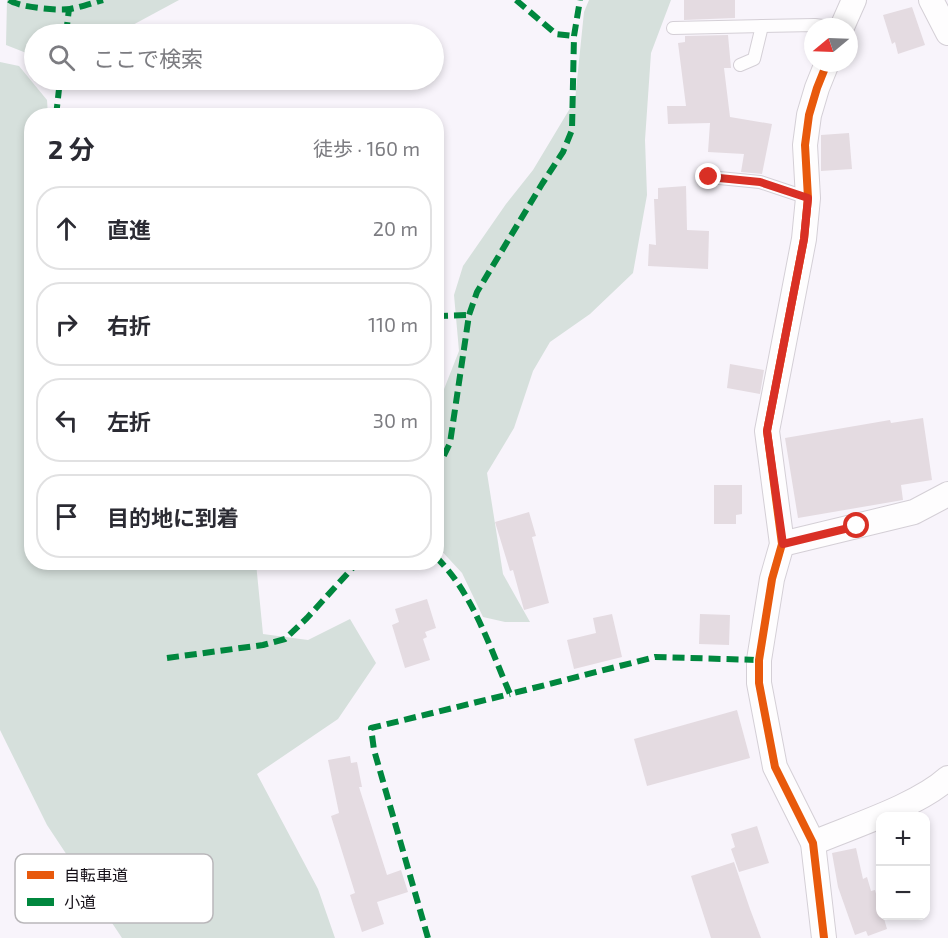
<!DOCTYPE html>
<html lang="ja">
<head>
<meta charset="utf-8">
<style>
	:root { --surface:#fff; --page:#f7f7f7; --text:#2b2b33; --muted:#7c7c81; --line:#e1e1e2 }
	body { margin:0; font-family:"Exo 2","Noto Sans JP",sans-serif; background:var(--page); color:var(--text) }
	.controls { position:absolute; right:18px; bottom:18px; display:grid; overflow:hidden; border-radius:12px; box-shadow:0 3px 9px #0003 }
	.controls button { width:54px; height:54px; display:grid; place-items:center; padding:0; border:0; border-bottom:2px solid var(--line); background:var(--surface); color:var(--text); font:30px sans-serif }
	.compass { position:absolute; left:804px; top:18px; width:54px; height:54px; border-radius:50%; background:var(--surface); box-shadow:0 3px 9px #0003; rotate:251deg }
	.stop { position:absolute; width:18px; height:18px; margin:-14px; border:4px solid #d93025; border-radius:50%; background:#fff }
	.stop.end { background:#d93025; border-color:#fff; box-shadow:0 2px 6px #0008 }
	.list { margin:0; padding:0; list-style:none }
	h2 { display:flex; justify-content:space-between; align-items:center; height:78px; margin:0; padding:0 24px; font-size:26px }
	h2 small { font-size:20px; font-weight:400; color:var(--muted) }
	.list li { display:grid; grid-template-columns:39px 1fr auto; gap:18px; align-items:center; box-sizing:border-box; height:84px; margin:0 12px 12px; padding:0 12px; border:2px solid var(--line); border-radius:24px }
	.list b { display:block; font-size:22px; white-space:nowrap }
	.list em { font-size:20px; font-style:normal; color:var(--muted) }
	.icon { flex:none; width:33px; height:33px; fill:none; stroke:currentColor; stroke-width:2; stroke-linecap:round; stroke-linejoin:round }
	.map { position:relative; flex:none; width:948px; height:938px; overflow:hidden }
	.search { position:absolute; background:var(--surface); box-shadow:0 3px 9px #0003; left:24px; top:24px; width:420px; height:66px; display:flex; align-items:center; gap:15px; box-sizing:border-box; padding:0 21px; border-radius:33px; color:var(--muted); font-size:22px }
	.panel { position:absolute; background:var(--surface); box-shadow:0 3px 9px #0003; left:24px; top:108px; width:420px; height:462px; border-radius:24px }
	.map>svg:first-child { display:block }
	.green { fill:#d6e0dc }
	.building { fill:#e4dbe1 }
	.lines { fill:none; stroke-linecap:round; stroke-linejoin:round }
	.service-casing { stroke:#d4cfd6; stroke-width:14 }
	.minor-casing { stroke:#d4cfd6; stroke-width:26 }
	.service { stroke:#fefdfe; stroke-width:12 }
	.minor { stroke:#fefdfe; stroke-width:24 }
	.quiet { stroke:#00873e; stroke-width:6; stroke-dasharray:12 6; stroke-linecap:butt }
	.cycleway-casing { stroke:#fff; stroke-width:11 }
	.cycleway { stroke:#e8590c; stroke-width:8 }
	.route { stroke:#d93025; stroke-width:8 }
	.key { fill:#fff; stroke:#b9b7ba; stroke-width:1.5 }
	.key-label { font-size:16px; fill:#151018 }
</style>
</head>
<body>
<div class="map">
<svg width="948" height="938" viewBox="0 0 948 938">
	<rect width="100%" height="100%" fill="#f8f4fb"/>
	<g class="green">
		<polygon points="7,0 179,0 116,34 34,34 34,56 6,45"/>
		<polygon points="589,0 671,0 651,53 645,140 647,195 633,273 590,314 550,342 533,371 514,428 487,473 503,574 530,622 505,622 483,617 462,573 437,546 437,407 459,351 454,295 463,266 506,204 533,170 575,100 584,12"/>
		<polygon points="0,62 19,66 47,100 48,115 32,116 32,562 256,563 263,634 308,640 350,619 376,663 338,719 257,774 318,889 335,938 122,938 47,825 0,730"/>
	</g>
	<g class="building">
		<polygon points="684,0 735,0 735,18 684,20"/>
		<polygon points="912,7 925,45 898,54 895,42 892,44 883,15"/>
		<polygon points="728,35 731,68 724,68 730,117 772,124 762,174 741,172 744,154 708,152 710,123 668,124 667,106 686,106 678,43 685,42 685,36"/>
		<polygon points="849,133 852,169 821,171 821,135"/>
		<polygon points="686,186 687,230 709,231 708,269 648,266 649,244 656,245 654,199 658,199 658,188"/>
		<polygon points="730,364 764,370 760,394 727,388"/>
		<polygon points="923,418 932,480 901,485 903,500 798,518 785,438 890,420 891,423"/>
		<polygon points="714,485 742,485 742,514 736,515 736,524 714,524"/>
		<polygon points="529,512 536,536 532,537 549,603 524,610 513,570 510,571 495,522"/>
		<polygon points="427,599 436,628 425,632 427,637 423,639 430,660 405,668 392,625 399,622 395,609"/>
		<polygon points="612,614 622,657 574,669 567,640 596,633 593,618"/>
		<polygon points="700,614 730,615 729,645 699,644"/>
		<polygon points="737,710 750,758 647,786 634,739"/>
		<polygon points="350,756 351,763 357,762 362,787 359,787 387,875 401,870 408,892 377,902 384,924 362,932 350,895 355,893 331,816 339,813 328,760"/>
		<polygon points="757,826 769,863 739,872 731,849 735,847 731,834"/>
		<polygon points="856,848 863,879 867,877 871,891 875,890 880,909 880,915 883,915 887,929 868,936 866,931 855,935 838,887 832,853"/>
		<polygon points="734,862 750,909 761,938 711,938 691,876"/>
	</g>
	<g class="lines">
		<defs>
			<g id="service">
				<polyline points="673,28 815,25 831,27"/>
				<polyline points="740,65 754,59 762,26"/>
				<polyline points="709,177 760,182 808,198"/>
			</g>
			<g id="minor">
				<polyline points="931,0 948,33"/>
				<polyline points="842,27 854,0"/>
				<polyline points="782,544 914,512 948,494"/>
				<path d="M813,843C853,826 917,806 948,778"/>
				<polyline points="824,938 813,843 775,767 759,683 759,660 772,579 782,544 767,431 804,239 808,198 805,145 809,115 817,88 827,63"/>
			</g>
		</defs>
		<use href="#service" class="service-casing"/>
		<use href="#minor" class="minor-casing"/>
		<use href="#service" class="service"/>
		<use href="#minor" class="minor"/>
		<g class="quiet">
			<path d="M9,0C18,7 58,11 70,9C81,7 92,3 103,0"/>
			<polyline points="516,0 556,34 574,36"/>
			<polyline points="66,34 69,9"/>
			<polyline points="56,116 60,80"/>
			<polyline points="436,316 469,315"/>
			<polyline points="436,472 450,443 469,315 477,292 542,184 563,152 572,130 574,36 580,0"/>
			<path d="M436,557C473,593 490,648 510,694L655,657L759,660"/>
			<polyline points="167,658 263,645 285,639 307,618 358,562"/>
			<polyline points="428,938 374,750 371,728 510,694"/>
		</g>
		<defs>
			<polyline id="cycleway" points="824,938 813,843 775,767 759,683 759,660 772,579 782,544 767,431 804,239 808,198 805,145 809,115 817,88 827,63"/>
		</defs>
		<use href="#cycleway" class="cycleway-casing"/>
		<use href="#cycleway" class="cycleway"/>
	</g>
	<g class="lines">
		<polyline class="route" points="709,177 760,182 808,198 804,239 767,431 783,544 857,526"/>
	</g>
	<rect x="15" y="854" width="198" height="69" rx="9" class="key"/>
	<rect x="27" y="871" width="27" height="8" fill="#e8590c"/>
	<rect x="27" y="898" width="27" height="8" fill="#00873e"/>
	<g class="key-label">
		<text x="64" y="881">自転車道</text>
		<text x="64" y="908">小道</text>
	</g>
</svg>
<div class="controls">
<button>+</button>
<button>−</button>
</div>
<svg class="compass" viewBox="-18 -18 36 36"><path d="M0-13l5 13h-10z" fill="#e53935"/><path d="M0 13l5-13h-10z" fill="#7c7c81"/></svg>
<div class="stop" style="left:857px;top:526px"></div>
<div class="stop end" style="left:709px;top:177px"></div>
<div class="search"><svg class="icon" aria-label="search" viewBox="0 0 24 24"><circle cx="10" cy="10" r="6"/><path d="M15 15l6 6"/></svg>ここで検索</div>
<section class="panel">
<h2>2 分<small>徒歩 · 160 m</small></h2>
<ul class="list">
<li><svg class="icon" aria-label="ahead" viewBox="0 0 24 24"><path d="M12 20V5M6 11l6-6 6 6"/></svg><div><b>直進</b></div><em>20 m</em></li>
<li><svg class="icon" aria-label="right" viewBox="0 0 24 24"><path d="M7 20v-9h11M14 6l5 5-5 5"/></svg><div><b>右折</b></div><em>110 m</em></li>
<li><svg class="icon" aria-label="left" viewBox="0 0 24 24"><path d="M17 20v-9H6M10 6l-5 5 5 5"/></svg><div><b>左折</b></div><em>30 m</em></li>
<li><svg class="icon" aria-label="arrive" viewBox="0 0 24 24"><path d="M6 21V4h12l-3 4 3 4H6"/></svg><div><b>目的地に到着</b></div></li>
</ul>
</section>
</div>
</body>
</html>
